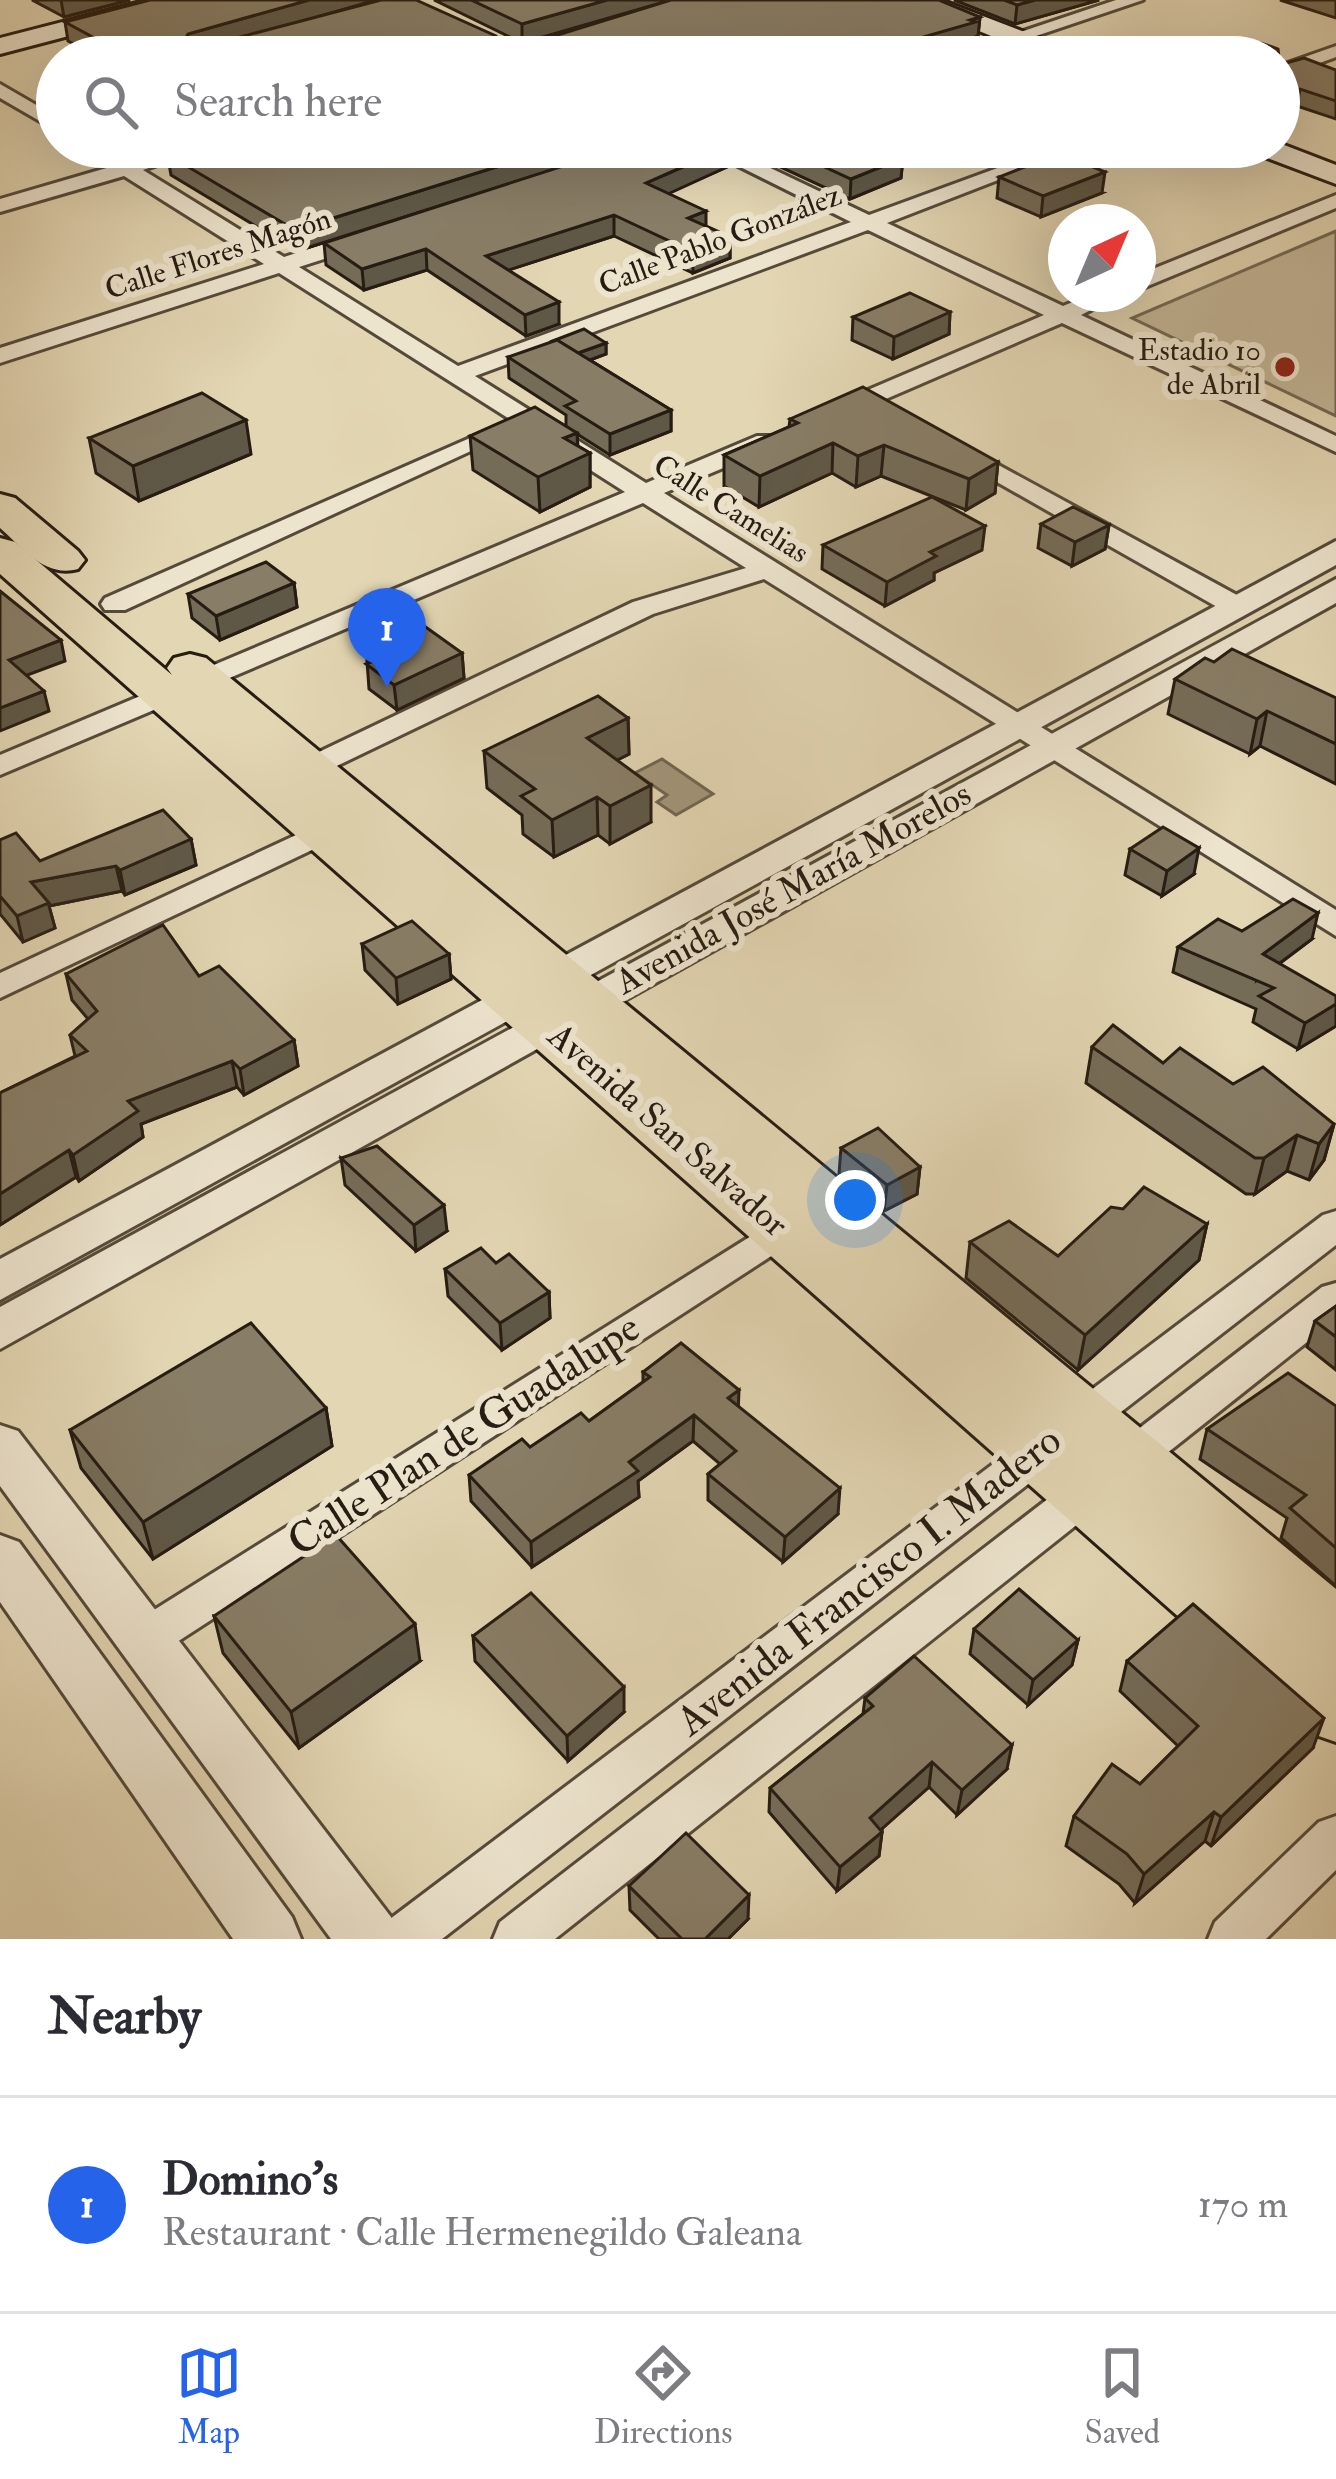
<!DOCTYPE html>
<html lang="en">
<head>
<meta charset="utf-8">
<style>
	:root { --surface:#fff; --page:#f2f2f3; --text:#2b2b33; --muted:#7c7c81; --line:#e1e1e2; --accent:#2563eb }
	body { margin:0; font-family:"IM FELL Double Pica",serif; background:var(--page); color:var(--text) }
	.compass { position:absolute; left:1048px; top:204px; width:108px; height:108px; border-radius:50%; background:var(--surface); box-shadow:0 12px 48px #0002; rotate:44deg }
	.you { position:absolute; left:855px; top:1200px; width:42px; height:42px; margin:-30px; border:9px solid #fff; border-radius:50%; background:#1a73e8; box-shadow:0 0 0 18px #1a73e833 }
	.badge { display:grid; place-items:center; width:78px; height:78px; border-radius:50%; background:var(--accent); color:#fff; font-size:39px; font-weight:700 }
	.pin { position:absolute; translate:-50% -99px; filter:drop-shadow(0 3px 6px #0008) }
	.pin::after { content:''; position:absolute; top:63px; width:42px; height:36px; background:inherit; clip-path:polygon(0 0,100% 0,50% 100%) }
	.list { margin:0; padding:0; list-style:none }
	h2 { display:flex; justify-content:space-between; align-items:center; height:156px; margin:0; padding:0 48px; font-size:51px }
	h2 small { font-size:39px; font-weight:400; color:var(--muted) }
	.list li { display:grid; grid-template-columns:78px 1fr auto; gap:36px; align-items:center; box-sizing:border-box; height:216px; padding:0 48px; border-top:3px solid var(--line) }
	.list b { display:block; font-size:45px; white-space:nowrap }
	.list p { margin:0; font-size:39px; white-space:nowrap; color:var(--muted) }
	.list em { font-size:39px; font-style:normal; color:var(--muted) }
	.icon { flex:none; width:66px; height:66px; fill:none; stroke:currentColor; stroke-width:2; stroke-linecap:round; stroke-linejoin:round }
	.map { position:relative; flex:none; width:1336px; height:1939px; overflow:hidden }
	.search { position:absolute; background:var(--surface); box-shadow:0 12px 48px #0002; left:36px; right:36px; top:36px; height:132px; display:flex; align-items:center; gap:30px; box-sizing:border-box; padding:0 42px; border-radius:66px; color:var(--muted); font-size:45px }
	.sheet { height:372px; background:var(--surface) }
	nav { display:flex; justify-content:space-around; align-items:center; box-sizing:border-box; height:168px; border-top:3px solid var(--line); background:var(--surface); font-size:33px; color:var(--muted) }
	nav a { display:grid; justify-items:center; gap:6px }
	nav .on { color:var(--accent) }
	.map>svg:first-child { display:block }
	.green { fill:#c3b698; stroke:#746955; stroke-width:3 }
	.water { fill:#a3977c; stroke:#716652; stroke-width:3 }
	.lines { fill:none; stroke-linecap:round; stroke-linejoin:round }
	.minor-casing { stroke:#554a3a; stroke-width:6 }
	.tertiary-casing { stroke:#554a3a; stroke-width:6 }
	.secondary-casing { stroke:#261c12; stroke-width:6 }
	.primary-casing { stroke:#261c12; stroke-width:6 }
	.minor { fill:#ede4ce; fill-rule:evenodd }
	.tertiary { fill:#ede4ce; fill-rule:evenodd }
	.secondary { fill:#ede4ce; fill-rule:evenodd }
	.primary { fill:#e3d6b3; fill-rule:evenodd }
	.wall { fill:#756c58; stroke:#261c12; stroke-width:3 }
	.shaded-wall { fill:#5f5847; stroke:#261c12; stroke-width:3 }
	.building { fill:#887d66; stroke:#261c12; stroke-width:3 }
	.poi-dot { fill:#8f2418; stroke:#ede4ce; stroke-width:4.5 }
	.labels { text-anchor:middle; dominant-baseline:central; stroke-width:12; stroke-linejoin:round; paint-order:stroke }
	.far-street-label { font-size:30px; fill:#261c12; stroke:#ede4ce }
	.far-poi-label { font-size:30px; fill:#261c12; stroke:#ede4ce; text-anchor:end }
	.street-label { font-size:36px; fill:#261c12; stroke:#ede4ce }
	.near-street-label { font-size:42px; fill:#261c12; stroke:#ede4ce }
</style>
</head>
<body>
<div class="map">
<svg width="1336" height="1939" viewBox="0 0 1336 1939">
	<rect width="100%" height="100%" fill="#e3d6b3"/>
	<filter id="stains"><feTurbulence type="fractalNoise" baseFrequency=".00167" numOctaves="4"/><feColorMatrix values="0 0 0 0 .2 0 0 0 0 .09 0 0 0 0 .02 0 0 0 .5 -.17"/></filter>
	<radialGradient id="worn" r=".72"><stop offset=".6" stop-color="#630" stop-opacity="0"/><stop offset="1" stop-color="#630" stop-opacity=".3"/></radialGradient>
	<polygon class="green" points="1336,231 1336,416 1132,318"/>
	<polygon class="water" points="662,759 713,794 676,815 657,802 667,795 635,773"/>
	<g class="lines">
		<defs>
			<g id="minor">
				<polygon points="1116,0 1143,0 974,57 946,57"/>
				<polygon points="1336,46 1336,57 1279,78 1279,66"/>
				<polygon points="0,84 57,117 57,131 0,98"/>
				<polygon points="82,147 106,147 129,162 179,147 210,147 143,170 284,257 358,233 374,233 374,243 299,267 458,366 851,222 700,147 726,147 869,215 1055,147 1083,147 887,223 1063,306 1092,294 1122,294 1081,315 1336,436 1336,452 1062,323 844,417 828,417 828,407 1044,315 868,230 475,376 646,483 757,436 775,436 775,446 664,493 1336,910 1336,936 764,579 653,614 320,774 298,774 294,768 298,762 633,602 746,568 643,503 0,775 0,755 625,492 523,427 125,610 105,610 101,604 105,598 511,420 279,273 0,363 0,348 264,264 124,176 0,212 0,199 110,167"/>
				<polygon points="1336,195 1336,208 1138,290 1138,275"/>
				<polygon points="960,444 1246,600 1250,606 1236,614 1226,612 951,456 948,451"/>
				<polygon points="324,822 339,832 335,839 0,998 0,973"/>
				<polygon points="1336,1211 1336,1245 442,1939 379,1939 386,1922 1323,1215"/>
				<polygon points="783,1216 796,1220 802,1230 796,1240 160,1653 145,1658 130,1653 123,1639 130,1625"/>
				<polygon points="1336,1283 1336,1319 555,1939 493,1939 500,1922 1322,1287"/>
				<polygon points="1336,1816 1336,1870 1266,1939 1208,1939 1215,1922 1319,1822"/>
			</g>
			<g id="tertiary">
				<polygon points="1336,541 1336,565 0,1300 0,1259"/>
				<polygon points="1336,579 1336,603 0,1349 0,1307"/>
				<polygon points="0,1425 18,1431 391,1917 400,1939 331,1939 0,1486"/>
				<polygon points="0,1535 19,1542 292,1917 301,1939 233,1939 0,1602"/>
			</g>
			<g id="secondary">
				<polygon points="148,0 191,0 187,5 0,54 0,38"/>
				<polygon points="905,0 941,0 1074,51 1078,57 1041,57"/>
				<polygon points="1279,143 1336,165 1336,184 1254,153 1250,147 1279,147"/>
			</g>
			<g id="primary">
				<path d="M0,494L15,498L78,551L85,560L78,569C45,578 24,549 0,528Z"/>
				<polygon points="0,538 15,542 172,675 167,668 174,658 190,654 206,658 1336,1589 1336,1742 1310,1733 0,574"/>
			</g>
		</defs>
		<use href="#minor" class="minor-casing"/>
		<use href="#tertiary" class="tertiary-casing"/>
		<use href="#secondary" class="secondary-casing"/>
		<use href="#primary" class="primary-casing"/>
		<use href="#minor" class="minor"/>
		<use href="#tertiary" class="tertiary"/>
		<use href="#secondary" class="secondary"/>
		<use href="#primary" class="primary"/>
	</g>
	<g class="wall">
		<polygon points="32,0 130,0 64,17"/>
		<polygon points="434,0 671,0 526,42 980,17 978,36 975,37 974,41 920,57 71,57 70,47 76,45 68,41 65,22 312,18 497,41 520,42"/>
		<polygon points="954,0 1099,0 1015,24"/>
		<polygon points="1280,0 1336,0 1336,18"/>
		<polygon points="1279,65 1336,70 1336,119 1297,106"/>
		<polygon points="166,147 729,147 729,166 668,193 706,226 730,237 730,258 693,273 614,236 508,270 559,324 526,336 427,270 364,290 326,265 324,243 489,190 297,251 171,175"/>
		<polygon points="737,147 876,147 903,158 901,178 850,199"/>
		<polygon points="995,147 1034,147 1017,156"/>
		<polygon points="999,177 1102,193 1041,217 997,198"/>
		<polygon points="950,312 949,334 893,359 852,340 853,317"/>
		<polygon points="606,343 606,354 590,360 671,410 671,431 610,455 577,434 578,446 590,453 590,487 540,512 473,470 470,436 566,426 566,415 509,378 508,357"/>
		<polygon points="790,419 998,462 995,493 966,510 881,476 856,487 832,473 759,507 724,486 724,455 789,427"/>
		<polygon points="89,438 251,454 139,501 96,473"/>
		<polygon points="1041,524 1109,525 1105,549 1072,566 1038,548"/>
		<polygon points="823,545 982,550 934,573 934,580 885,606 822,569"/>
		<polygon points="294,583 297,607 220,640 192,618 188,594"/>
		<polygon points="366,647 462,653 464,678 397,710 369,689"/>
		<polygon points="1214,662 1336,698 1336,784 1260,746 1250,754 1168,714 1175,679"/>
		<polygon points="628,718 629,754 617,760 651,822 610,844 598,835 554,857 523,834 522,815 487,788 484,751"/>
		<polygon points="191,839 196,865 125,895 122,891 49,906 55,928 23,942 0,914 0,840 40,861"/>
		<polygon points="1130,849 1194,874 1162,896 1125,875"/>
		<polygon points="1242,931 1312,939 1279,964 1336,1026 1298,1049 1253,1022 1256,1009 1173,972 1178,947"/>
		<polygon points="362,944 449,954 451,979 398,1004 365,970"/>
		<polygon points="66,974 199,976 294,1040 298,1066 244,1095 237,1087 141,1124 143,1137 79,1181 76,1177 0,1225 0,1093 75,1056 70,1035 88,1019 72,1000"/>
		<polygon points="1092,1047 1163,1063 1233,1084 1334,1124 1324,1160 1309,1180 1287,1171 1255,1194 1246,1194 1086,1083"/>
		<polygon points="841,1148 920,1167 917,1194 884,1211 839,1174"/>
		<polygon points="341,1158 447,1231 416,1251 345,1185"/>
		<polygon points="1207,1224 1199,1260 1078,1370 966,1278 970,1242 1058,1256"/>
		<polygon points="496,1263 549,1292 550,1318 502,1350 448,1296 445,1269"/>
		<polygon points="1336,1306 1336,1370 1307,1347 1315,1321"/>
		<polygon points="643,1372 738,1406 838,1514 783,1562 708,1500 708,1474 720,1464 693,1441 638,1481 639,1497 532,1567 471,1501 469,1475 589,1421 643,1382"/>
		<polygon points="1336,1406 1336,1586 1281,1538 1287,1518 1200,1459 1207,1429"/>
		<polygon points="326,1408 332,1446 153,1559 81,1468 70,1430"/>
		<polygon points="214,1616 420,1661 299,1748 223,1653"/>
		<polygon points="974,1629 1078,1640 1072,1665 1028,1705 970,1654"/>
		<polygon points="473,1636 624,1712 568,1761 475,1661"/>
		<polygon points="1127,1661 1313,1748 1211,1846 1205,1841 1135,1903 1119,1884 1066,1846 1074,1816 1140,1784 1178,1746 1120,1691"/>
		<polygon points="865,1698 1007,1769 957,1815 929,1787 880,1830 882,1832 879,1856 837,1891 769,1812 770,1788 863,1714"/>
		<polygon points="629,1886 748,1919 728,1939 659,1939 630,1910"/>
	</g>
	<g class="shaded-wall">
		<polygon points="61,0 130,0 64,17"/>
		<polygon points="309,0 376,0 191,53 185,39 188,34"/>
		<polygon points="607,0 671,0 522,43 522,24"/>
		<polygon points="1035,0 1099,0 1015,24 1017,5"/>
		<polygon points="980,17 978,36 975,37 974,41 920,57 854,57"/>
		<polygon points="1300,89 1297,106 1279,113 1279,97"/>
		<polygon points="146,147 164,147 146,152"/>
		<polygon points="560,147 625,147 297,251 295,230"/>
		<polygon points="729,147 729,166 646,204 646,183"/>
		<polygon points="1018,147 1034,147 1017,156"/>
		<polygon points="903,158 901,178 850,199 851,179"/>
		<polygon points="1105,172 1102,193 1041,217 1043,196"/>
		<polygon points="706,211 706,232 688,218"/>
		<polygon points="614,215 614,236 487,277 486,256"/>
		<polygon points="730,237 730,258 693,273 693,252"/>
		<polygon points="426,249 427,270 364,290 362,269"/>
		<polygon points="559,302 559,324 526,336 525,315"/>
		<polygon points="950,312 949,334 893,359 894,337"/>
		<polygon points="606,343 606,354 571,367 570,356"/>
		<polygon points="671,410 671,431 610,455 610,434"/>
		<polygon points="246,420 251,454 139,501 133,466"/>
		<polygon points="577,433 578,458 590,453 590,487 540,512 538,477 564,438"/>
		<polygon points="833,443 832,473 759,507 760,476"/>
		<polygon points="884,445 881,476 856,487 858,456"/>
		<polygon points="998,462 995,493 966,510 969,479"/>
		<polygon points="1109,525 1105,549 1072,566 1075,542"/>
		<polygon points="985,526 982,550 934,573 934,580 885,606 887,582 930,552"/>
		<polygon points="294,583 297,607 220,640 216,616"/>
		<polygon points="61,640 65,661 14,680 9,660"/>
		<polygon points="462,653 464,678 397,710 394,685"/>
		<polygon points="44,691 49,711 0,731 0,708"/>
		<polygon points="1267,711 1260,746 1250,754 1257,719"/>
		<polygon points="628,718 629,754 588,775 587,738"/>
		<polygon points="651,785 651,822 610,844 610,806"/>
		<polygon points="597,797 598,835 554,857 552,820"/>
		<polygon points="191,839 196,865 125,895 120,870"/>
		<polygon points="1199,848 1194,874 1162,896 1167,871"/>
		<polygon points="116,866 122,891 49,906 55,928 23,942 17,916 31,882"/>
		<polygon points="1318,913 1312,939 1257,980 1263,954"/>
		<polygon points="449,954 451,979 398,1004 396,978"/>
		<polygon points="1336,1004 1336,1026 1298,1049 1305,1023"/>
		<polygon points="294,1040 298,1066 244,1095 240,1069"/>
		<polygon points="232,1061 237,1087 141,1124 143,1137 79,1181 73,1155 128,1101"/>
		<polygon points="1334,1124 1324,1160 1309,1180 1319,1144"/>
		<polygon points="1297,1135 1287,1171 1255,1194 1264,1158"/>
		<polygon points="69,1150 76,1177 0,1225 0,1194"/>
		<polygon points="920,1167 917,1194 884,1211 887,1185"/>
		<polygon points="444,1205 447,1231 416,1251 414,1225"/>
		<polygon points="1207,1224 1199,1260 1078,1370 1085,1335"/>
		<polygon points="549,1292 550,1318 502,1350 500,1323"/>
		<polygon points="739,1390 738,1416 728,1398"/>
		<polygon points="326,1408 332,1446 153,1559 143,1522"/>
		<polygon points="694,1415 693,1441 638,1481 639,1497 532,1567 531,1542 629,1462"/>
		<polygon points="840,1488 838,1514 783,1562 785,1537"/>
		<polygon points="415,1624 420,1661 299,1748 291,1712"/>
		<polygon points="1078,1640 1072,1665 1028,1705 1033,1680"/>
		<polygon points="624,1687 624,1712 568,1761 567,1736"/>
		<polygon points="1324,1718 1313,1748 1211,1846 1221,1817"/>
		<polygon points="1012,1745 1007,1769 957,1815 962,1790"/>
		<polygon points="932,1762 929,1787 867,1842 870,1818"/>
		<polygon points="1214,1812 1205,1841 1135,1903 1144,1874"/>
		<polygon points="882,1832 879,1856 837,1891 840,1867"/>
		<polygon points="749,1895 748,1919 728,1939 705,1939"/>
	</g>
	<g class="building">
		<polygon points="150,0 309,0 188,34 185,39 221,42 381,0 416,0 496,36 497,41 535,42 671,0 939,0 980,17 970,20 976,22 854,57 87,57 70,47 98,40 65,22"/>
		<polygon points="471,0 607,0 522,24"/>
		<polygon points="1004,0 1035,0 1017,5"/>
		<polygon points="1211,38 1243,50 1261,43 1278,49 1279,57 1162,57"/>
		<polygon points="1304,58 1336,70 1336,101 1300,89 1279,97 1279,61 1279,65"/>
		<polygon points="168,147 560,147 295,230 168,155 177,152"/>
		<polygon points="622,147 727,147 646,183 706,211 688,218 730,237 693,252 614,215 486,256 559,302 525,315 426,249 362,269 324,243"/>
		<polygon points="781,147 876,147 903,158 851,179"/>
		<polygon points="1060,153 1105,172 1043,196 999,177"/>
		<polygon points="910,293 950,312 894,337 853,317"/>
		<polygon points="584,329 606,343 578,353 557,340 550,342"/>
		<polygon points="557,340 671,410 610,434 565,406 576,401 508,357"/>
		<polygon points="863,387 998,462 969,479 884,445 858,456 833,443 760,476 724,455 798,423 790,419"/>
		<polygon points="202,393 246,420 133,466 89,438"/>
		<polygon points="535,407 577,433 564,438 590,453 538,477 470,436"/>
		<polygon points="932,497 985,526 930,552 936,556 887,582 823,545"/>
		<polygon points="1073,507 1109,525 1075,542 1041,524"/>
		<polygon points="266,562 294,583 216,616 188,594"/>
		<polygon points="0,591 61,640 9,660 44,691 0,708"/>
		<polygon points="420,623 462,653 394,685 366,664 381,658 366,647"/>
		<polygon points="1232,649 1336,698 1336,744 1267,711 1257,719 1175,679 1205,658 1214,662"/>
		<polygon points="598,696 628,718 587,738 651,785 610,806 597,797 552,820 521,796 535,789 484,751"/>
		<polygon points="163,810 191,839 120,870 116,866 31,882 49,903 17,916 0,896 0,840 16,833 40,861"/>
		<polygon points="1163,827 1199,848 1167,871 1130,849"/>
		<polygon points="1293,899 1318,913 1263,954 1336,996 1336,1004 1305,1023 1259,996 1274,988 1178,947 1218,919 1242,931"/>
		<polygon points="412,921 449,954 396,978 362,944"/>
		<polygon points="163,925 199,976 219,966 294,1040 240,1069 232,1061 128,1101 138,1111 73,1155 69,1150 0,1194 0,1093 87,1051 70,1035 97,1011 66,974"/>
		<polygon points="1113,1025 1163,1063 1180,1048 1233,1084 1263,1067 1334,1124 1319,1144 1297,1135 1264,1158 1255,1158 1092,1047"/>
		<polygon points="878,1128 920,1167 887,1185 841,1148"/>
		<polygon points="377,1146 444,1205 414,1225 341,1158"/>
		<polygon points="1144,1187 1207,1224 1085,1335 970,1242 1009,1221 1058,1256 1111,1207 1123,1209"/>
		<polygon points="481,1248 496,1263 509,1254 549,1292 500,1323 445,1269"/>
		<polygon points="1336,1306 1336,1337 1315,1321"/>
		<polygon points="251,1323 326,1408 143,1522 70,1430"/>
		<polygon points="681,1343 739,1390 728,1398 840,1488 785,1537 708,1474 736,1451 694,1415 629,1462 638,1471 531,1542 469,1475 522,1439 530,1447 581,1413 589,1421 650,1377 643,1372"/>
		<polygon points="1288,1373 1336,1406 1336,1548 1290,1508 1306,1495 1207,1429"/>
		<polygon points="336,1535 415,1624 291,1712 214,1616"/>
		<polygon points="1019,1589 1078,1640 1033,1680 974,1629"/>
		<polygon points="531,1593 624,1687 567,1736 473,1636"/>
		<polygon points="1193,1604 1324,1718 1221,1817 1214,1812 1144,1874 1127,1854 1074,1816 1112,1764 1140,1784 1198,1726 1127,1661"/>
		<polygon points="914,1656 1012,1745 962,1790 932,1762 870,1818 882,1832 840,1867 770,1788 873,1706 865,1698"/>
		<polygon points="686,1833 749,1895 705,1939 682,1939 629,1886"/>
	</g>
	<circle class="poi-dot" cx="1285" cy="367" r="12"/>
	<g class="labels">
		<g class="far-street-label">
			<text transform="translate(720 240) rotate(-21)">Calle Pablo González</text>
			<text transform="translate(218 254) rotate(-18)">Calle Flores Magón</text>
			<text transform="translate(731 509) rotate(32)">Calle Camelias</text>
		</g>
		<g class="far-poi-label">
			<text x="1261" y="350">Estadio 10<tspan x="1261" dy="34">de Abril</tspan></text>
		</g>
		<g class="street-label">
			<text transform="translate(793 888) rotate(-29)">Avenida José María Morelos</text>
			<text transform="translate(668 1130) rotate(41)">Avenida San Salvador</text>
		</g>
		<g class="near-street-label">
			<text transform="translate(464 1435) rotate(-33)">Calle Plan de Guadalupe</text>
			<text transform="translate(869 1581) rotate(-38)">Avenida Francisco I. Madero</text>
		</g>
	</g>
	<rect width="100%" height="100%" filter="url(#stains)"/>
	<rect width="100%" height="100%" fill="url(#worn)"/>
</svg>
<svg class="compass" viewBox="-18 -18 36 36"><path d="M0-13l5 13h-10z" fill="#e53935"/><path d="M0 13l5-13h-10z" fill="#7c7c81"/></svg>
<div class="you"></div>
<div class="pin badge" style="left:387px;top:687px">1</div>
<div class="search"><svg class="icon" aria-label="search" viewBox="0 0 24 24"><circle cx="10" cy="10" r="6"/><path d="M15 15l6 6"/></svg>Search here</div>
</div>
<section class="sheet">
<h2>Nearby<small></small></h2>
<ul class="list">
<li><span class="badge">1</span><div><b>Domino's</b><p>Restaurant · Calle Hermenegildo Galeana</p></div><em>170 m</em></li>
</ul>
</section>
<nav>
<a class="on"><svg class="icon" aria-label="map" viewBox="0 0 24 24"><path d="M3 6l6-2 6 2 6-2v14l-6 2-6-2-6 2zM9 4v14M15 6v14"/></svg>Map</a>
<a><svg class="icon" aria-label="directions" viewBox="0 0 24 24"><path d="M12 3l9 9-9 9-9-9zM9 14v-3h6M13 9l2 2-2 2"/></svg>Directions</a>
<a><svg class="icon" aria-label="saved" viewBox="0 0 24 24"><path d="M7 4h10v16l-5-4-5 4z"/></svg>Saved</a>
</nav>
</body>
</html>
